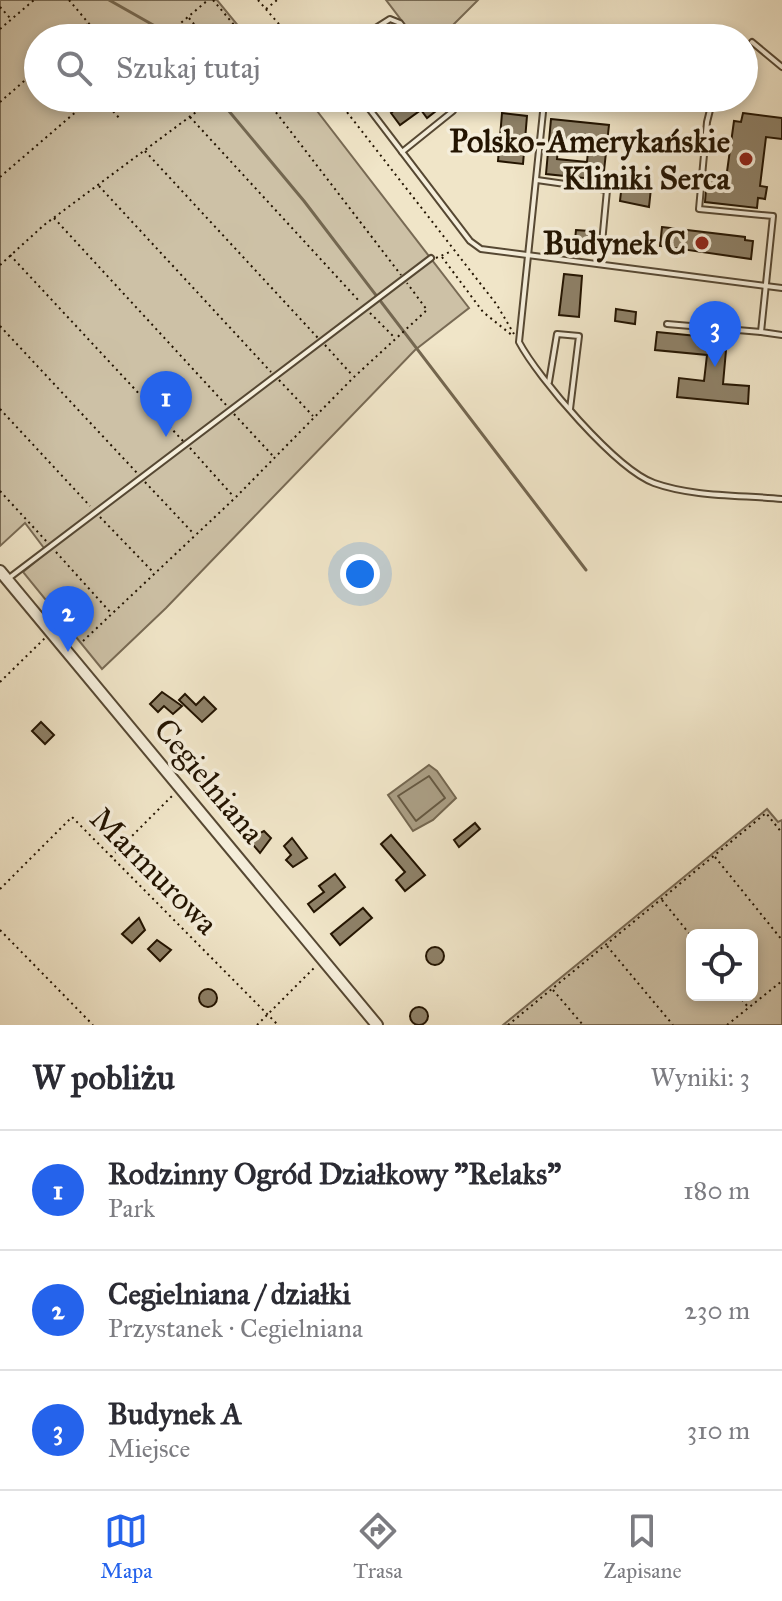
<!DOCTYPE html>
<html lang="pl">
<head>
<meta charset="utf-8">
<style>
	:root { --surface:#fff; --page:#f2f2f3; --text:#2b2b33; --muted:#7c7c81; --line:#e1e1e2; --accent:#2563eb }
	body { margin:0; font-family:"IM FELL Great Primer",serif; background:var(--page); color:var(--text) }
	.controls { position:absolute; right:24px; bottom:24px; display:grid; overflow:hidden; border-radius:12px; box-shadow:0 4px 12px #0003 }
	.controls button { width:72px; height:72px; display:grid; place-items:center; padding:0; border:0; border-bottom:2px solid var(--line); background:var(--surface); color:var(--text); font:40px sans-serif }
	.you { position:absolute; left:360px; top:574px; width:28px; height:28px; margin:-20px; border:6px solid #fff; border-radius:50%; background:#1a73e8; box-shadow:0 0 0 12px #1a73e833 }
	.badge { display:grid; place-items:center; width:52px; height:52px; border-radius:50%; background:var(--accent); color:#fff; font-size:26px; font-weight:700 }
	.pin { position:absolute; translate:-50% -66px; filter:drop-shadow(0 2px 4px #0008) }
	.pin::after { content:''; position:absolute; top:42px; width:28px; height:24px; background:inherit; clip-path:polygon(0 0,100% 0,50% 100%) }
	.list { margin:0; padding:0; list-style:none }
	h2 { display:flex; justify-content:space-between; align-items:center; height:104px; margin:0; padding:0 32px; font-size:34px }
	h2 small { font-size:26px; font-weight:400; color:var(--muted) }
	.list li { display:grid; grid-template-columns:52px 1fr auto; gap:24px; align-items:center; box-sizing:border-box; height:120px; padding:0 32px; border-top:2px solid var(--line) }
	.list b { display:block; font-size:30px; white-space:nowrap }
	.list p { margin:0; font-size:26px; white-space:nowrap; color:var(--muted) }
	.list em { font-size:26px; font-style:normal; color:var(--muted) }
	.icon { flex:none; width:44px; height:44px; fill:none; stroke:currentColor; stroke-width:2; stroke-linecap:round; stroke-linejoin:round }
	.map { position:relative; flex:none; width:782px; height:1025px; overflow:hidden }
	.search { position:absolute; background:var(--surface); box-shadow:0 4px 12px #0003; left:24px; right:24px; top:24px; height:88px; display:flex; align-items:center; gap:20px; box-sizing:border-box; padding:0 28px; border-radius:44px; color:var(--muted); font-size:30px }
	.sheet { height:464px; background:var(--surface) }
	nav { display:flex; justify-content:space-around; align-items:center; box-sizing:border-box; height:112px; border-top:2px solid var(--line); background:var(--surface); font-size:22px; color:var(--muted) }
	nav a { display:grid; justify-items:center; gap:4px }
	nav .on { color:var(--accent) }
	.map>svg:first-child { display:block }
	.green { fill:#cdc1a6; stroke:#786a54; stroke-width:2; fill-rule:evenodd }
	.water { fill:#aa9e84; stroke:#746750; stroke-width:2 }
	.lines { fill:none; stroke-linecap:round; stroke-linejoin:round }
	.shore { stroke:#665942; stroke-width:2 }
	.stream { stroke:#746750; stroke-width:3 }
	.building { fill:#8e8168; stroke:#231401; stroke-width:2; fill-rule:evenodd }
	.service-casing { stroke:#564833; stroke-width:8 }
	.tertiary-casing { stroke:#564833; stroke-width:14 }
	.path { stroke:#231401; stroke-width:2; stroke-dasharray:2 4; stroke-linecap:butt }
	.service { stroke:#f5eedb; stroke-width:4 }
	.tertiary { stroke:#f5eedb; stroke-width:10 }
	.poi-dot { fill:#8f2418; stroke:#f5eedb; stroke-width:3 }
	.labels { text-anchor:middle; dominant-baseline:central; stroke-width:7; stroke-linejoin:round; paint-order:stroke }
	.poi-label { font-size:32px; font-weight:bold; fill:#231401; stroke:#f5eedb; text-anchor:end }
	.street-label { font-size:32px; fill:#231401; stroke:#f5eedb }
</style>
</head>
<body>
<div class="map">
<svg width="782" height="1025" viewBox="0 0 782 1025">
	<rect width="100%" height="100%" fill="#f0e5c8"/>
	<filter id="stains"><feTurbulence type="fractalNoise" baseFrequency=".0025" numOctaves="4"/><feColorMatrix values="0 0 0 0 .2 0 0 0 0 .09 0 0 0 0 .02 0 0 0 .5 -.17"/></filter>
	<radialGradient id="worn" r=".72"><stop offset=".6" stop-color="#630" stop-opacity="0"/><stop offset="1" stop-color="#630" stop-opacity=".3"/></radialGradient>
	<g class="green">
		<polygon points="0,0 217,0 244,33 253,27 261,38 38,38 38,98 307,98 469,308 415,350 166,608 102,669 23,572 47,552 25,523 0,546"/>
		<polygon points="386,0 478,0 440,38 415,38"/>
		<path d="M767,809L778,822L782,820V1025H503ZM692,935H752V995H692Z"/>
	</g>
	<polygon class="water" points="429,765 437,771 456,798 433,820 413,831 388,795"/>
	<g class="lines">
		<polygon class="shore" points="429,776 445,798 416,821 398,796"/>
		<g class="stream">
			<polyline points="109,0 162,30 168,38"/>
			<polyline points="218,98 304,201 586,570"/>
		</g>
	</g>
	<g class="building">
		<polygon points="390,98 433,98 441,107 427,118 421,110 400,125 391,113 397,108"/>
		<polygon points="502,113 527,116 523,164 498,161"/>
		<polygon points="743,113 782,118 782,139 766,137 760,186 767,187 765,199 758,198 757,208 705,202 707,177 726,179 734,121 741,122"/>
		<path d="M551,119L609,125L603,180L546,174ZM559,138L589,141L587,162L557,159Z"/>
		<polygon points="622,183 651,188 649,207 620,201"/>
		<polygon points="662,227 745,237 745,240 753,241 751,259 660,246"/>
		<polygon points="576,230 589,231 587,251 574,250"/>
		<polygon points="564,274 582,276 579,317 559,315"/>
		<polygon points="616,309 636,312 635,324 615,321"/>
		<polygon points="657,332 727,339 723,384 749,386 748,404 677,397 679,378 704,381 707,355 655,350"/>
		<polygon points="162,692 182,706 173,714 164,706 158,712 150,704"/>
		<polygon points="185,694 196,705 204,697 216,709 202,722 179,700"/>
		<polygon points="41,722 54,735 45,744 32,731"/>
		<polygon points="475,823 480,829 459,847 454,840"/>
		<polygon points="264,831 271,838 260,853 248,839"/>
		<polygon points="391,835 425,875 405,891 396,880 405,872 381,844"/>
		<polygon points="292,838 307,858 293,867 286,860 291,855 284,846"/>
		<polygon points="335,874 345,887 314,912 308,904 324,892 319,886"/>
		<polygon points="363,908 372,918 340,945 331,934"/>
		<polygon points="139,918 145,930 132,943 122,934"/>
		<polygon points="157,940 171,950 160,961 148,949"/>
		<circle cx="435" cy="956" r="9"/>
		<circle cx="208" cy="998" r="9"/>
		<circle cx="419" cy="1016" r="9"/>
	</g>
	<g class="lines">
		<defs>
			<g id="service">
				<polyline points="360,38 390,19 400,23 411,38"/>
				<polyline points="752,42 782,67"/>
				<polyline points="361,98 470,241 481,249 782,288"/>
				<polyline points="713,98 707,122 699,209 773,216 761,332 782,335"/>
				<path d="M543,112L519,342C538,378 616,469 654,483C693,497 741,495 782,499"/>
				<polyline points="402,152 453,111 455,98"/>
				<polyline points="537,180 607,190 600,264"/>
				<polyline points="667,324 761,332"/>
				<polyline points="549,382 557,334 579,336 570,409"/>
				<polyline points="9,578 431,258"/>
			</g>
			<polyline id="tertiary" points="0,571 377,1025"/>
		</defs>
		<use href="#service" class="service-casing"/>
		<use href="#tertiary" class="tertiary-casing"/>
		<g class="path">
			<polyline points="69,0 101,38"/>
			<polyline points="213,0 240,32"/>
			<polyline points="258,0 291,38"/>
			<polyline points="0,7 10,18"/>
			<polyline points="266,9 277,0"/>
			<polyline points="189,18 203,35"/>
			<polyline points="0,29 34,0"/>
			<polyline points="249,30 249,38"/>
			<polyline points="73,38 89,23"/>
			<polyline points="163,38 208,0"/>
			<polyline points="101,98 121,120"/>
			<polyline points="265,98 401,275"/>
			<polyline points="336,98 497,305 514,334"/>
			<polyline points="0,102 38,69"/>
			<polyline points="190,117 360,302"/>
			<polyline points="145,151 318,338"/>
			<polyline points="0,177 92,98"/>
			<polyline points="99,186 271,372"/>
			<polyline points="54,218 227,406"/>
			<polyline points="10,255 183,441"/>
			<polyline points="442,257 483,312 513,336"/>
			<polyline points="436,258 452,251"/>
			<polyline points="0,265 44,225 215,98"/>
			<polyline points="370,313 394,337"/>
			<polyline points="0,326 138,474"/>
			<polyline points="325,345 353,376"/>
			<polyline points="279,380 313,416"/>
			<polyline points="0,409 90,506"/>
			<polyline points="234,414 273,456"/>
			<polyline points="190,448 234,497"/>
			<polyline points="145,482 193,533"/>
			<polyline points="0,491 47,542"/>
			<polyline points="100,517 154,573"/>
			<polyline points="56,552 111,613"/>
			<polyline points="83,641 235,498 354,377 427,310 407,283"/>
			<polyline points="0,682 45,638"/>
			<polyline points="111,857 174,794"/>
			<polyline points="715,857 782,940"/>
			<polyline points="0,889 72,817 278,1025"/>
			<polyline points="662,900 692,937"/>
			<polyline points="0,930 93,1025"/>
			<polyline points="607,946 673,1025"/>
			<polyline points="553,990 583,1025"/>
			<polyline points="738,995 748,1007"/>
			<polyline points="257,1025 316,966"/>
			<polyline points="508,1025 766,813 782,833"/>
			<polyline points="727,1025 782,981"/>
		</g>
		<use href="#service" class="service"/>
		<use href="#tertiary" class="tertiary"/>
	</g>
	<g class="poi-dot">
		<circle cx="746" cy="159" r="8"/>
		<circle cx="702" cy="243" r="8"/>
	</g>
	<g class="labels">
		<g class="poi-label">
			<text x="730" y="141">Polsko-Amerykańskie<tspan x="730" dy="37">Kliniki Serca</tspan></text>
			<text x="686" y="243">Budynek C</text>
		</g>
		<g class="street-label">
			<text transform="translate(209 781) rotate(50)">Cegielniana</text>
			<text transform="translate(154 871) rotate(45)">Marmurowa</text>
		</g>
	</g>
	<rect width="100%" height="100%" filter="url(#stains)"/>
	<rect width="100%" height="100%" fill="url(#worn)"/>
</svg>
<div class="controls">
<button><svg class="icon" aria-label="locate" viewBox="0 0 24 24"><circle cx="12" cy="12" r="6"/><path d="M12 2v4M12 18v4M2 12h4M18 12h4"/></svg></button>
</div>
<div class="you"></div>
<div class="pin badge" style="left:166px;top:437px">1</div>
<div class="pin badge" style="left:68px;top:652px">2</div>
<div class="pin badge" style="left:715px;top:367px">3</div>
<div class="search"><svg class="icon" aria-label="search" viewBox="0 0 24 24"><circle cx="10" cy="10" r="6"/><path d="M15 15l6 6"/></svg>Szukaj tutaj</div>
</div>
<section class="sheet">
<h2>W pobliżu<small>Wyniki: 3</small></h2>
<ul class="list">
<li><span class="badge">1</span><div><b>Rodzinny Ogród Działkowy &quot;Relaks&quot;</b><p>Park</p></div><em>180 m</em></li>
<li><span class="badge">2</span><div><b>Cegielniana / działki</b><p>Przystanek · Cegielniana</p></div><em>230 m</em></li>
<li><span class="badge">3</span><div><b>Budynek A</b><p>Miejsce</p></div><em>310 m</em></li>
</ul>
</section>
<nav>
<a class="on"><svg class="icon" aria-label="map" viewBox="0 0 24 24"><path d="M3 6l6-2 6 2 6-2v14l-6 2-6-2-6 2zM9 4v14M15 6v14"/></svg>Mapa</a>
<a><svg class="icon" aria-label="directions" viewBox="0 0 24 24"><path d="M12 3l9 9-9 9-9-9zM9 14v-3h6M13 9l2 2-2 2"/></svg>Trasa</a>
<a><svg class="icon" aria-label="saved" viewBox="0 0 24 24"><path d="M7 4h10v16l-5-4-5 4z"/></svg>Zapisane</a>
</nav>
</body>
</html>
